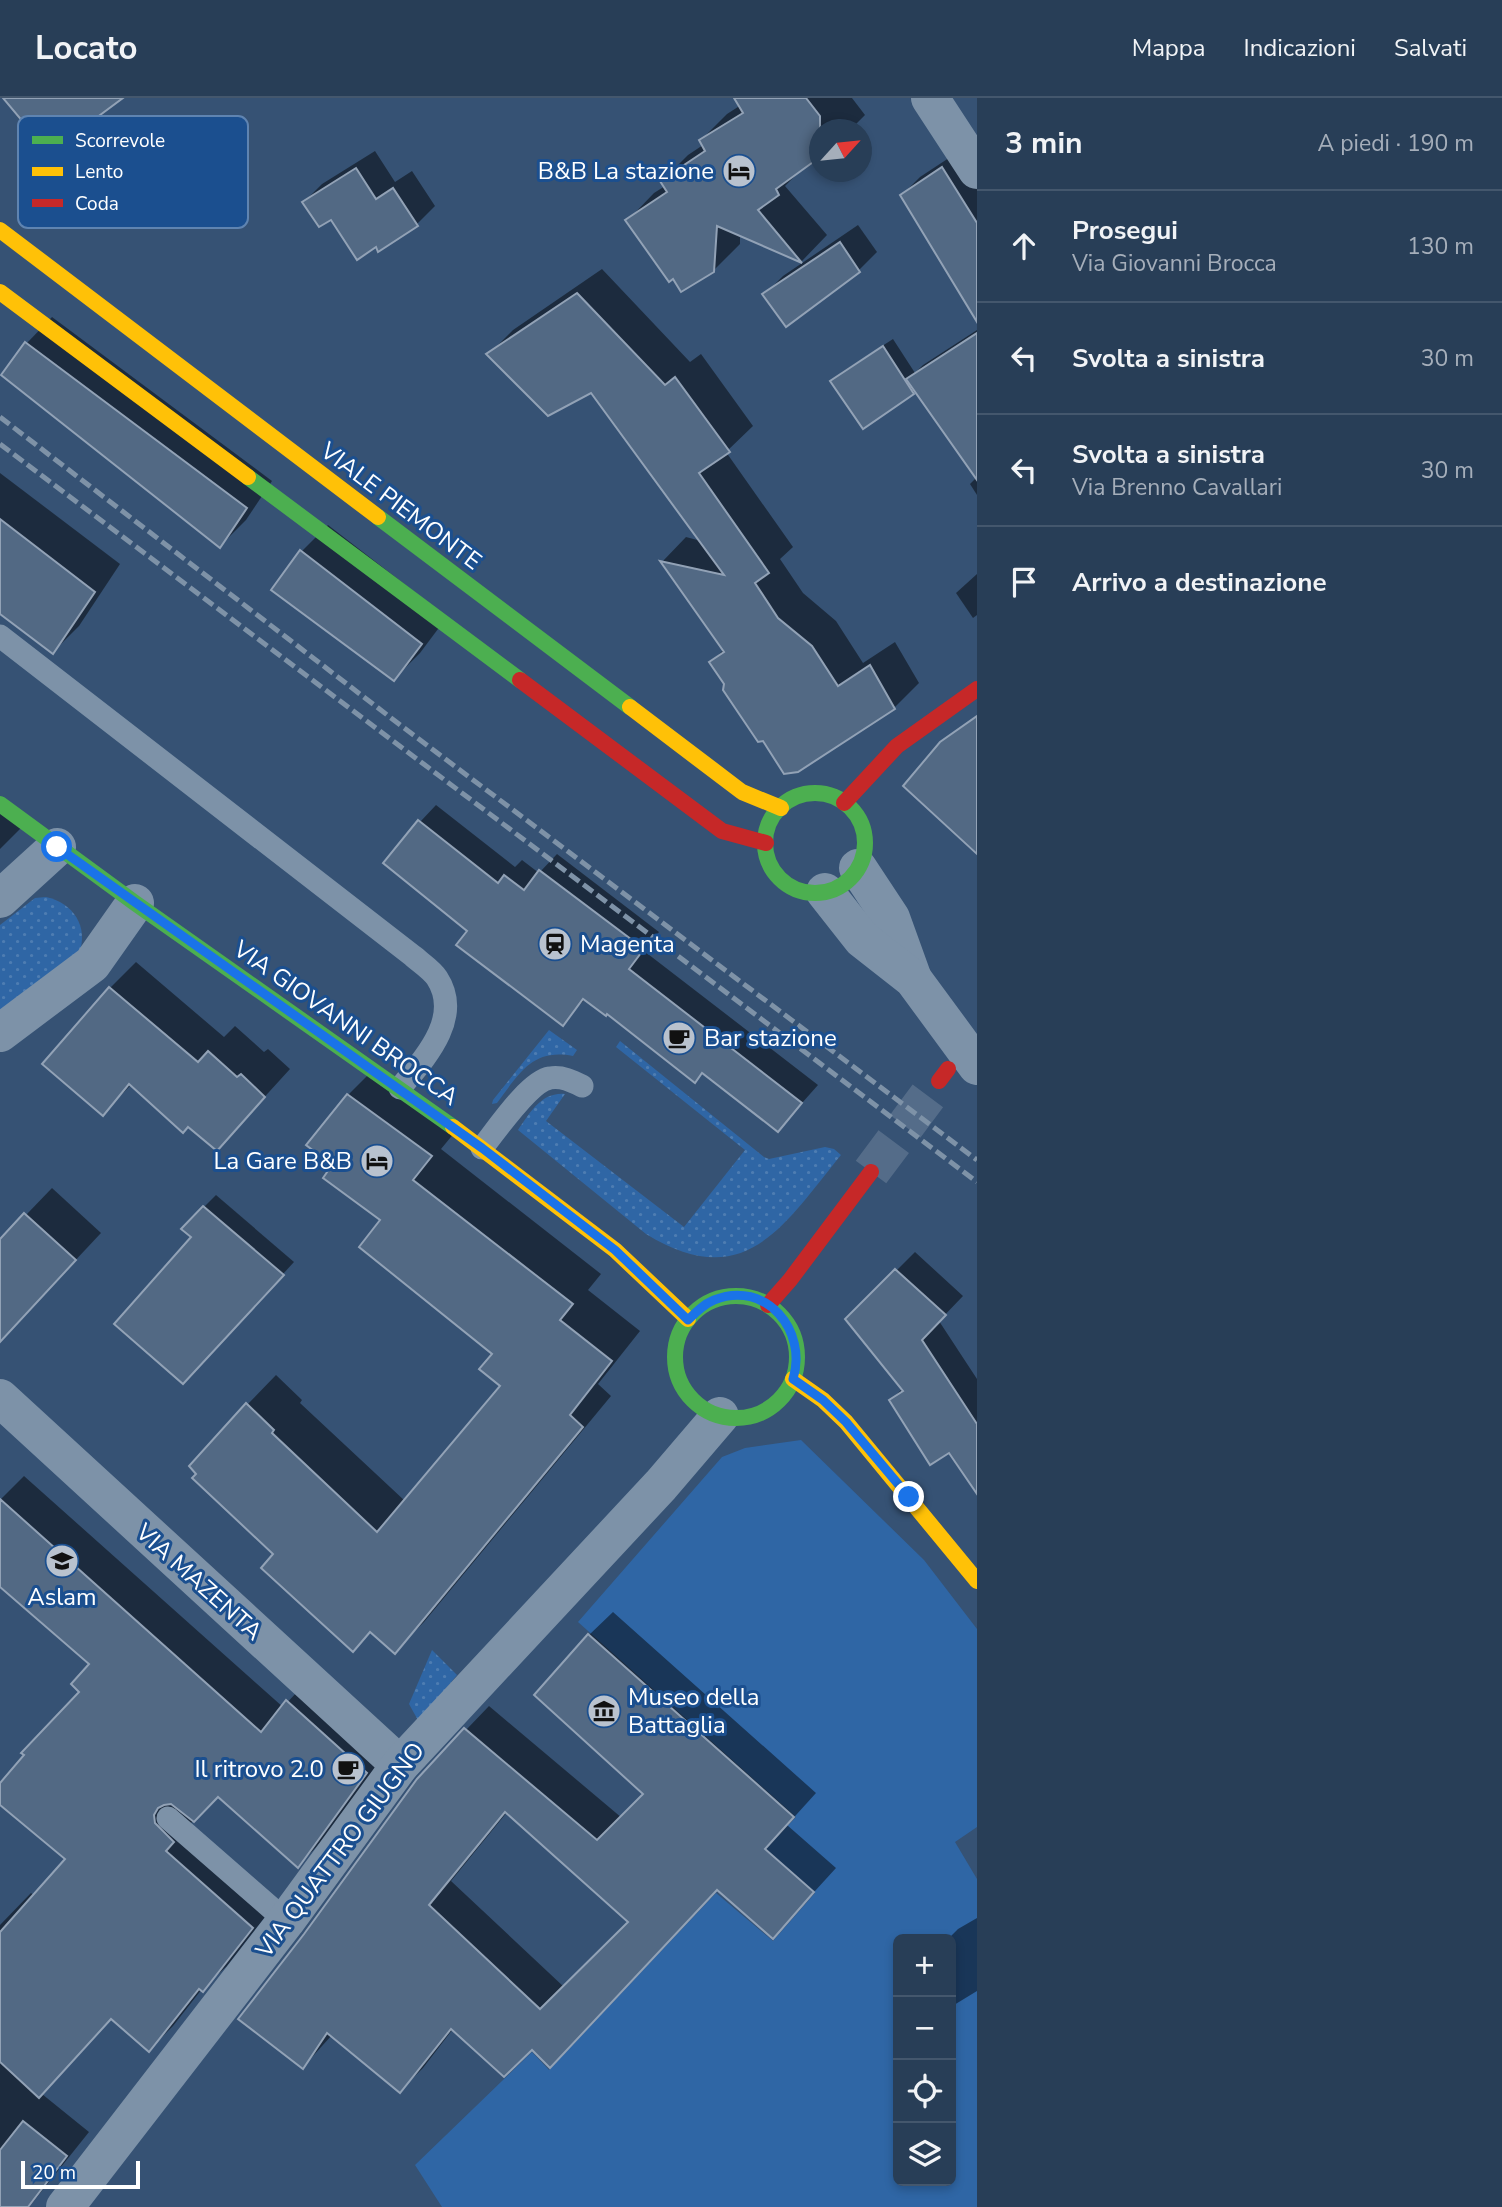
<!DOCTYPE html>
<html lang="it">
<head>
<meta charset="utf-8">
<style>
	:root { --surface:#283e57; --page:#30455d; --text:#f1f3f6; --muted:#a5aeba; --line:#44576d }
	body { margin:0; font-family:"Nunito Sans",sans-serif; background:var(--page); color:var(--text) }
	.controls { position:absolute; right:21px; bottom:21px; display:grid; overflow:hidden; border-radius:10px; box-shadow:0 4px 10px #0003 }
	.controls button { width:63px; height:63px; display:grid; place-items:center; padding:0; border:0; border-bottom:2px solid var(--line); background:var(--surface); color:var(--text); font:35px sans-serif }
	.compass { position:absolute; left:809px; top:21px; width:63px; height:63px; border-radius:50%; background:var(--surface); box-shadow:0 4px 10px #0003; rotate:63deg }
	.scale { position:absolute; left:21px; bottom:18px; width:119px; box-sizing:border-box; padding-left:7px; border:4px solid #fff; border-top:0; font-size:19px; line-height:24px; white-space:nowrap; color:#fff; -webkit-text-stroke:5px #1b4f8f; paint-order:stroke }
	.stop { position:absolute; width:21px; height:21px; margin:-16px; border:5px solid #1a73e8; border-radius:50%; background:#fff }
	.stop.end { background:#1a73e8; border-color:#fff; box-shadow:0 2px 7px #0008 }
	.list { margin:0; padding:0; list-style:none }
	h2 { display:flex; justify-content:space-between; align-items:center; height:91px; margin:0; padding:0 28px; font-size:30px }
	h2 small { font-size:23px; font-weight:400; color:var(--muted) }
	.list li { display:grid; grid-template-columns:46px 1fr auto; gap:21px; align-items:center; box-sizing:border-box; height:112px; padding:0 28px; border-top:2px solid var(--line) }
	.list b { display:block; font-size:26px; white-space:nowrap }
	.list p { margin:0; font-size:23px; white-space:nowrap; color:var(--muted) }
	.list em { font-size:23px; font-style:normal; color:var(--muted) }
	.icon { flex:none; width:38px; height:38px; fill:none; stroke:currentColor; stroke-width:2; stroke-linecap:round; stroke-linejoin:round }
	.map { position:relative; flex:none; width:977px; height:2109px; overflow:hidden }
	header { display:flex; align-items:center; gap:42px; box-sizing:border-box; height:98px; padding:0 35px; background:var(--surface); border-bottom:2px solid var(--line) }
	header strong { font-size:33px }
	nav { display:flex; gap:38px; margin-inline-start:auto; font-size:24px }
	main { display:flex }
	aside { flex:1; background:var(--surface) }
	.map>svg:first-child { display:block }
	.grass { fill:url(#grass-dots) }
	.green { fill:#2f66a5; fill-rule:evenodd }
	.shadow { fill:#0007; fill-rule:evenodd }
	.building { fill:#526984; stroke:#92a2b6; stroke-width:2; fill-rule:evenodd }
	.lines { fill:none; stroke-linecap:round; stroke-linejoin:round }
	.secondary-tunnel { stroke:#546c89; stroke-width:38; stroke-dasharray:38 19; stroke-linecap:butt }
	.lane { stroke:#7d92a8; stroke-width:23 }
	.street { stroke:#7d92a8; stroke-width:38 }
	.fast { stroke:#4caf50; stroke-width:16 }
	.slow { stroke:#ffc107; stroke-width:16 }
	.jam { stroke:#c62828; stroke-width:16 }
	.rail { stroke:#7e92a7; stroke-width:5; stroke-dasharray:12 5; stroke-linecap:butt }
	.route { stroke:#1a73e8; stroke-width:9 }
	.labels { text-anchor:middle; dominant-baseline:central; stroke-width:6; stroke-linejoin:round; paint-order:stroke }
	.poi-label { font-size:24px; fill:#fff; stroke:#1b4f8f; text-anchor:end }
	.street-label { font-size:24px; fill:#fff; stroke:#1b4f8f }
	.key { fill:#1b4f8f; stroke:#5f84b1; stroke-width:2 }
	.key-label { font-size:19px; fill:#fff }
</style>
</head>
<body>
<header>
<strong>Locato</strong>
<nav><a>Mappa</a><a>Indicazioni</a><a>Salvati</a></nav>
</header>
<main>
<div class="map">
<svg width="977" height="2109" viewBox="0 0 977 2109">
	<defs>
		<pattern id="grass-dots" width="8" height="8" patternUnits="userSpaceOnUse" patternTransform="scale(1.75)"><rect width="8" height="8" fill="#2f66a5"/><path d="M2 2h.1M6 6h.1" fill="none" stroke="#4e7db2" stroke-width="1.8" stroke-linecap="round"/></pattern>
	</defs>
	<rect width="100%" height="100%" fill="#365274"/>
	<g class="grass">
		<path d="M46,799C73,805 89,828 79,856L0,914V827L35,800Z"/>
		<path d="M549,932L577,952L573,958C532,950 519,976 497,1005L492,1006L493,1002Z"/>
		<path d="M620,943L764,1059L769,1061L825,1049L834,1051L841,1057C784,1127 745,1197 646,1136L518,1032C530,1015 541,994 565,996L546,1023L684,1129L745,1052L616,949Z"/>
		<polygon points="432,1552 457,1577 419,1624 409,1606"/>
	</g>
	<path class="green" d="M801,1342L924,1462L977,1531V1729L955,1744L977,1781V2109H442L415,2067L532,1954L549,1972L716,1795L773,1843L815,1795L766,1751L796,1719L578,1524L722,1359L745,1350ZM898,1841H951V2083H898Z"/>
	<g class="shadow">
		<polygon points="744,0 852,0 865,17 850,32 820,32 804,69 785,88 827,137 802,163 740,136 740,146 713,173 628,122 654,95 665,88 662,83 688,57 703,47 701,42 727,16 741,7"/>
		<polygon points="961,52 977,78 977,184 902,97 920,79"/>
		<polygon points="375,53 395,84 412,73 435,108 417,126 379,151 376,147 304,104 322,86"/>
		<polygon points="858,127 877,154 859,172 786,226 764,197 783,178"/>
		<polygon points="602,171 690,264 701,256 753,328 726,354 793,449 780,461 803,495 836,523 863,565 895,544 919,585 894,610 764,642 712,564 724,551 662,464 686,439 701,443 591,292 489,256 513,232"/>
		<polygon points="52,219 272,383 246,422 220,448 26,246"/>
		<polygon points="977,232 977,379 916,291 912,295 833,283 842,274 893,241 915,275 923,267"/>
		<polygon points="0,375 120,466 79,528 53,554 0,514"/>
		<polygon points="977,379 977,397 970,386"/>
		<polygon points="328,427 447,519 420,555 394,581 273,491 302,453"/>
		<polygon points="977,476 977,517 973,520 956,495"/>
		<polygon points="0,703 28,723 0,751"/>
		<polygon points="436,707 515,769 522,762 539,775 557,756 659,834 644,853 818,987 778,1032 704,974 695,982 608,914 586,900 563,925 469,833 420,724"/>
		<polygon points="136,864 224,939 235,928 264,954 268,951 290,971 217,1051 132,986 103,1015 45,965 110,890"/>
		<polygon points="378,967 460,1028 441,1051 601,1176 588,1192 640,1233 598,1286 611,1298 424,1524 395,1553 371,1533 353,1551 275,1456 247,1307 276,1277 302,1302 300,1305 405,1403 503,1288 495,1255 335,1067 348,997"/>
		<polygon points="52,1090 101,1135 40,1200 0,1213 0,1144"/>
		<polygon points="216,1097 294,1164 195,1272 194,1139 204,1109"/>
		<polygon points="915,1154 963,1198 939,1223 977,1281 977,1393 949,1352 891,1302 903,1290 848,1221"/>
		<polygon points="24,1378 283,1609 311,1579 390,1650 321,1744 298,1768 219,1697 188,1728 275,1806 227,1868 202,1891 173,1928 149,1952 112,1919 42,1996 89,2034 29,2109 0,2109 0,1827 31,1795 35,1798 68,1761 0,1704 0,1688 81,1594 92,1566 0,1487 0,1402"/>
		<path d="M613,1514L816,1695L787,1727L836,1770L773,1839L718,1790L532,1950L453,1931L423,1970L400,1993L332,1937L303,1969L305,1837L418,1682L489,1608L622,1720L646,1696L589,1537ZM508,1713L630,1824L564,1889L451,1783Z"/>
		<polygon points="977,1820 977,1893 954,1907 951,1901 951,1841 948,1841 958,1831"/>
	</g>
	<g class="building">
		<polygon points="3,0 123,0 49,55"/>
		<polygon points="734,0 806,0 820,18 820,59 776,91 779,97 758,112 802,165 717,128 714,174 681,194 673,181 669,184 625,122 667,94 660,83 705,53 699,42 743,15"/>
		<polygon points="942,69 977,125 977,224 900,97"/>
		<polygon points="356,70 376,101 393,90 418,128 378,154 376,149 357,162 331,122 319,129 302,104"/>
		<polygon points="840,144 860,174 786,229 762,196"/>
		<polygon points="577,195 665,287 675,279 730,354 699,375 769,475 755,485 778,520 812,548 838,588 870,567 895,611 798,674 784,676 763,643 758,644 723,592 724,586 709,564 724,554 660,463 724,477 591,295 548,318 486,256"/>
		<polygon points="977,235 977,382 906,281"/>
		<polygon points="25,244 247,410 220,450 1,277"/>
		<polygon points="883,248 914,296 863,331 830,283"/>
		<polygon points="0,421 95,494 53,556 0,516"/>
		<polygon points="300,452 422,546 394,583 271,492"/>
		<polygon points="977,618 977,756 903,688 940,644"/>
		<polygon points="418,722 498,785 504,777 524,792 539,772 644,851 629,871 802,1005 778,1034 702,975 695,985 607,916 606,918 583,901 563,928 456,847 467,833 383,765"/>
		<polygon points="109,889 198,964 208,953 237,979 241,976 265,999 217,1053 188,1029 183,1035 129,986 103,1018 42,966"/>
		<polygon points="347,996 432,1058 413,1082 573,1206 560,1222 612,1263 570,1317 583,1329 395,1556 370,1534 353,1554 261,1470 273,1456 192,1380 196,1376 189,1368 246,1305 274,1332 272,1335 377,1434 500,1288 479,1271 492,1256 359,1149 380,1122 323,1080 332,1067 306,1047"/>
		<polygon points="203,1108 284,1177 183,1286 114,1226 191,1139 181,1131"/>
		<polygon points="24,1115 76,1162 0,1244 0,1141"/>
		<polygon points="895,1171 946,1217 922,1242 977,1326 977,1396 949,1355 930,1367 889,1302 903,1293 845,1221"/>
		<polygon points="0,1401 261,1634 286,1602 367,1675 298,1770 218,1699 194,1724 171,1706 164,1707 158,1710 154,1717 155,1725 174,1744 166,1753 253,1830 203,1894 199,1891 149,1954 111,1921 39,2000 0,1964 0,1834 65,1761 0,1707 0,1685 24,1657 21,1655 79,1594 71,1586 89,1566 0,1489"/>
		<path d="M588,1536L794,1719L765,1751L814,1794L773,1841L717,1792L550,1970L532,1952L504,1979L451,1931L400,1995L327,1935L303,1971L238,1921L304,1836L417,1681L464,1630L597,1742L643,1696L534,1597ZM505,1714L628,1824L540,1911L429,1807Z"/>
		<polygon points="23,2023 67,2058 28,2109 0,2109 0,2052"/>
	</g>
	<g class="lines">
		<polyline class="secondary-tunnel" points="871,1074 939,983"/>
		<g class="lane">
			<path d="M0,538L413,858C421,865 432,872 437,880C463,920 424,961 400,990"/>
			<path d="M482,1050C496,1033 529,983 550,980C562,978 572,983 582,988"/>
			<polyline points="168,1720 286,1823"/>
		</g>
		<g class="street">
			<polyline points="930,0 977,72"/>
			<polyline points="858,770 891,820 913,881"/>
			<polyline points="825,794 862,841 913,881 977,968"/>
			<polyline points="0,801 57,749"/>
			<polyline points="0,935 92,866 135,805"/>
			<polyline points="0,1300 400,1667"/>
			<polyline points="65,2109 286,1823 400,1667 661,1387 720,1318"/>
		</g>
		<g class="fast">
			<polyline points="248,379 520,582"/>
			<polyline points="378,419 630,609"/>
			<circle cx="815" cy="745" r="50"/>
			<polyline points="0,706 135,805 453,1029"/>
			<circle cx="736" cy="1259" r="61"/>
		</g>
		<g class="slow">
			<polyline points="0,132 378,419"/>
			<polyline points="0,194 248,379"/>
			<polyline points="630,609 742,694 781,710"/>
			<polyline points="453,1029 615,1152 688,1221"/>
			<polyline points="793,1281 823,1302 846,1324 977,1483"/>
		</g>
		<g class="jam">
			<polyline points="520,582 722,733 766,745"/>
			<polyline points="844,705 897,648 977,591"/>
			<polyline points="939,983 948,971"/>
			<polyline points="768,1207 790,1182 871,1074"/>
		</g>
		<g class="rail">
			<polyline points="0,319 395,623 977,1062"/>
			<polyline points="0,346 977,1084"/>
		</g>
	</g>
	<g class="lines">
		<path class="route" d="M57,749L482,1050L615,1152L688,1222C696,1214 704,1206 714,1202C766,1181 808,1233 793,1281L823,1302L846,1324L909,1399"/>
	</g>
	<defs>
		<symbol id="hotel-disc" viewBox="-11 -11 22 22"><circle r="9.5" fill="#b9c2ce" stroke="#1b4f8f"/><path d="M-6-4.5h1.5V1H6V5H4.5V3h-9V5H-6ZM-4 0a1.8 1.8 0 1 1 3.6 0ZM.5 0V-2.5h3Q6-2.5 6 0Z" fill="#111"/></symbol>
		<symbol id="station-disc" viewBox="-11 -11 22 22"><circle r="9.5" fill="#b9c2ce" stroke="#1b4f8f"/><path d="M-3-6H3Q5-6 5-4V2Q5 4 3 4L4.5 6H3L1.5 4h-3L-3 6H-4.5L-3 4Q-5 4-5 2V-4Q-5-6-3-6ZM-3.5-4v3h7v-3ZM-3.5 1v1.5H-2V1ZM2 1v1.5H3.5V1Z" fill="#111"/></symbol>
		<symbol id="cafe-disc" viewBox="-11 -11 22 22"><circle r="9.5" fill="#b9c2ce" stroke="#1b4f8f"/><path d="M-5.5-4.5H6V0H3Q3 3.5 0 3.5H-2.5Q-5.5 3.5-5.5 0ZM3-3.2v2h1.7v-2ZM-6 4.5H4V6H-6Z" fill="#111"/></symbol>
		<symbol id="school-disc" viewBox="-11 -11 22 22"><circle r="9.5" fill="#b9c2ce" stroke="#1b4f8f"/><path d="M0-5L7-2L0 1L-7-2ZM-4 1L0 2.5L4 1V4Q0 6-4 4Z" fill="#111"/></symbol>
		<symbol id="museum-disc" viewBox="-11 -11 22 22"><circle r="9.5" fill="#b9c2ce" stroke="#1b4f8f"/><path d="M0-6L6-3V-2H-6V-3ZM-5-1h2V3h-2ZM-1-1h2V3h-2ZM3-1h2V3H3ZM-6 4H6V6H-6Z" fill="#111"/></symbol>
	</defs>
	<g fill-rule="evenodd">
		<use href="#hotel-disc" x="720" y="54" width="38" height="38"/>
		<use href="#station-disc" x="536" y="827" width="38" height="38"/>
		<use href="#cafe-disc" x="660" y="921" width="38" height="38"/>
		<use href="#hotel-disc" x="358" y="1044" width="38" height="38"/>
		<use href="#school-disc" x="43" y="1444" width="38" height="38"/>
		<use href="#museum-disc" x="585" y="1594" width="38" height="38"/>
		<use href="#cafe-disc" x="329" y="1652" width="38" height="38"/>
	</g>
	<g class="labels">
		<g class="poi-label">
			<text x="714" y="73">B&amp;B La stazione</text>
			<text x="580" y="846" text-anchor="start">Magenta</text>
			<text x="704" y="940" text-anchor="start">Bar stazione</text>
			<text x="352" y="1063">La Gare B&amp;B</text>
			<text x="62" y="1499" text-anchor="middle">Aslam</text>
			<text x="628" y="1599" text-anchor="start">Museo della<tspan x="628" dy="28">Battaglia</tspan></text>
			<text x="324" y="1671">Il ritrovo 2.0</text>
		</g>
		<g class="street-label">
			<text transform="translate(401 408) rotate(37)">VIALE PIEMONTE</text>
			<text transform="translate(346 925) rotate(35)">VIA GIOVANNI BROCCA</text>
			<text transform="translate(199 1484) rotate(42)">VIA MAZENTA</text>
			<text transform="translate(340 1752) rotate(-53)">VIA QUATTRO GIUGNO</text>
		</g>
	</g>
	<rect x="18" y="18" width="230" height="112" rx="10" class="key"/>
	<rect x="32" y="38" width="31" height="8" fill="#4caf50"/>
	<rect x="32" y="69" width="31" height="9" fill="#ffc107"/>
	<rect x="32" y="101" width="31" height="8" fill="#c62828"/>
	<g class="key-label">
		<text x="75" y="49">Scorrevole</text>
		<text x="75" y="80">Lento</text>
		<text x="75" y="112">Coda</text>
	</g>
</svg>
<div class="controls">
<button>+</button>
<button>−</button>
<button><svg class="icon" aria-label="locate" viewBox="0 0 24 24"><circle cx="12" cy="12" r="6"/><path d="M12 2v4M12 18v4M2 12h4M18 12h4"/></svg></button>
<button><svg class="icon" aria-label="layers" viewBox="0 0 24 24"><path d="M12 4l9 5-9 5-9-5zM3 14l9 5 9-5"/></svg></button>
</div>
<svg class="compass" viewBox="-18 -18 36 36"><path d="M0-13l5 13h-10z" fill="#e53935"/><path d="M0 13l5-13h-10z" fill="#a5aeba"/></svg>
<div class="scale">20 m</div>
<div class="stop" style="left:57px;top:749px"></div>
<div class="stop end" style="left:909px;top:1399px"></div>
</div>
<aside>
<h2>3 min<small>A piedi · 190 m</small></h2>
<ul class="list">
<li><svg class="icon" aria-label="ahead" viewBox="0 0 24 24"><path d="M12 20V5M6 11l6-6 6 6"/></svg><div><b>Prosegui</b><p>Via Giovanni Brocca</p></div><em>130 m</em></li>
<li><svg class="icon" aria-label="left" viewBox="0 0 24 24"><path d="M17 20v-9H6M10 6l-5 5 5 5"/></svg><div><b>Svolta a sinistra</b></div><em>30 m</em></li>
<li><svg class="icon" aria-label="left" viewBox="0 0 24 24"><path d="M17 20v-9H6M10 6l-5 5 5 5"/></svg><div><b>Svolta a sinistra</b><p>Via Brenno Cavallari</p></div><em>30 m</em></li>
<li><svg class="icon" aria-label="arrive" viewBox="0 0 24 24"><path d="M6 21V4h12l-3 4 3 4H6"/></svg><div><b>Arrivo a destinazione</b></div></li>
</ul>
</aside>
</main>
</body>
</html>
